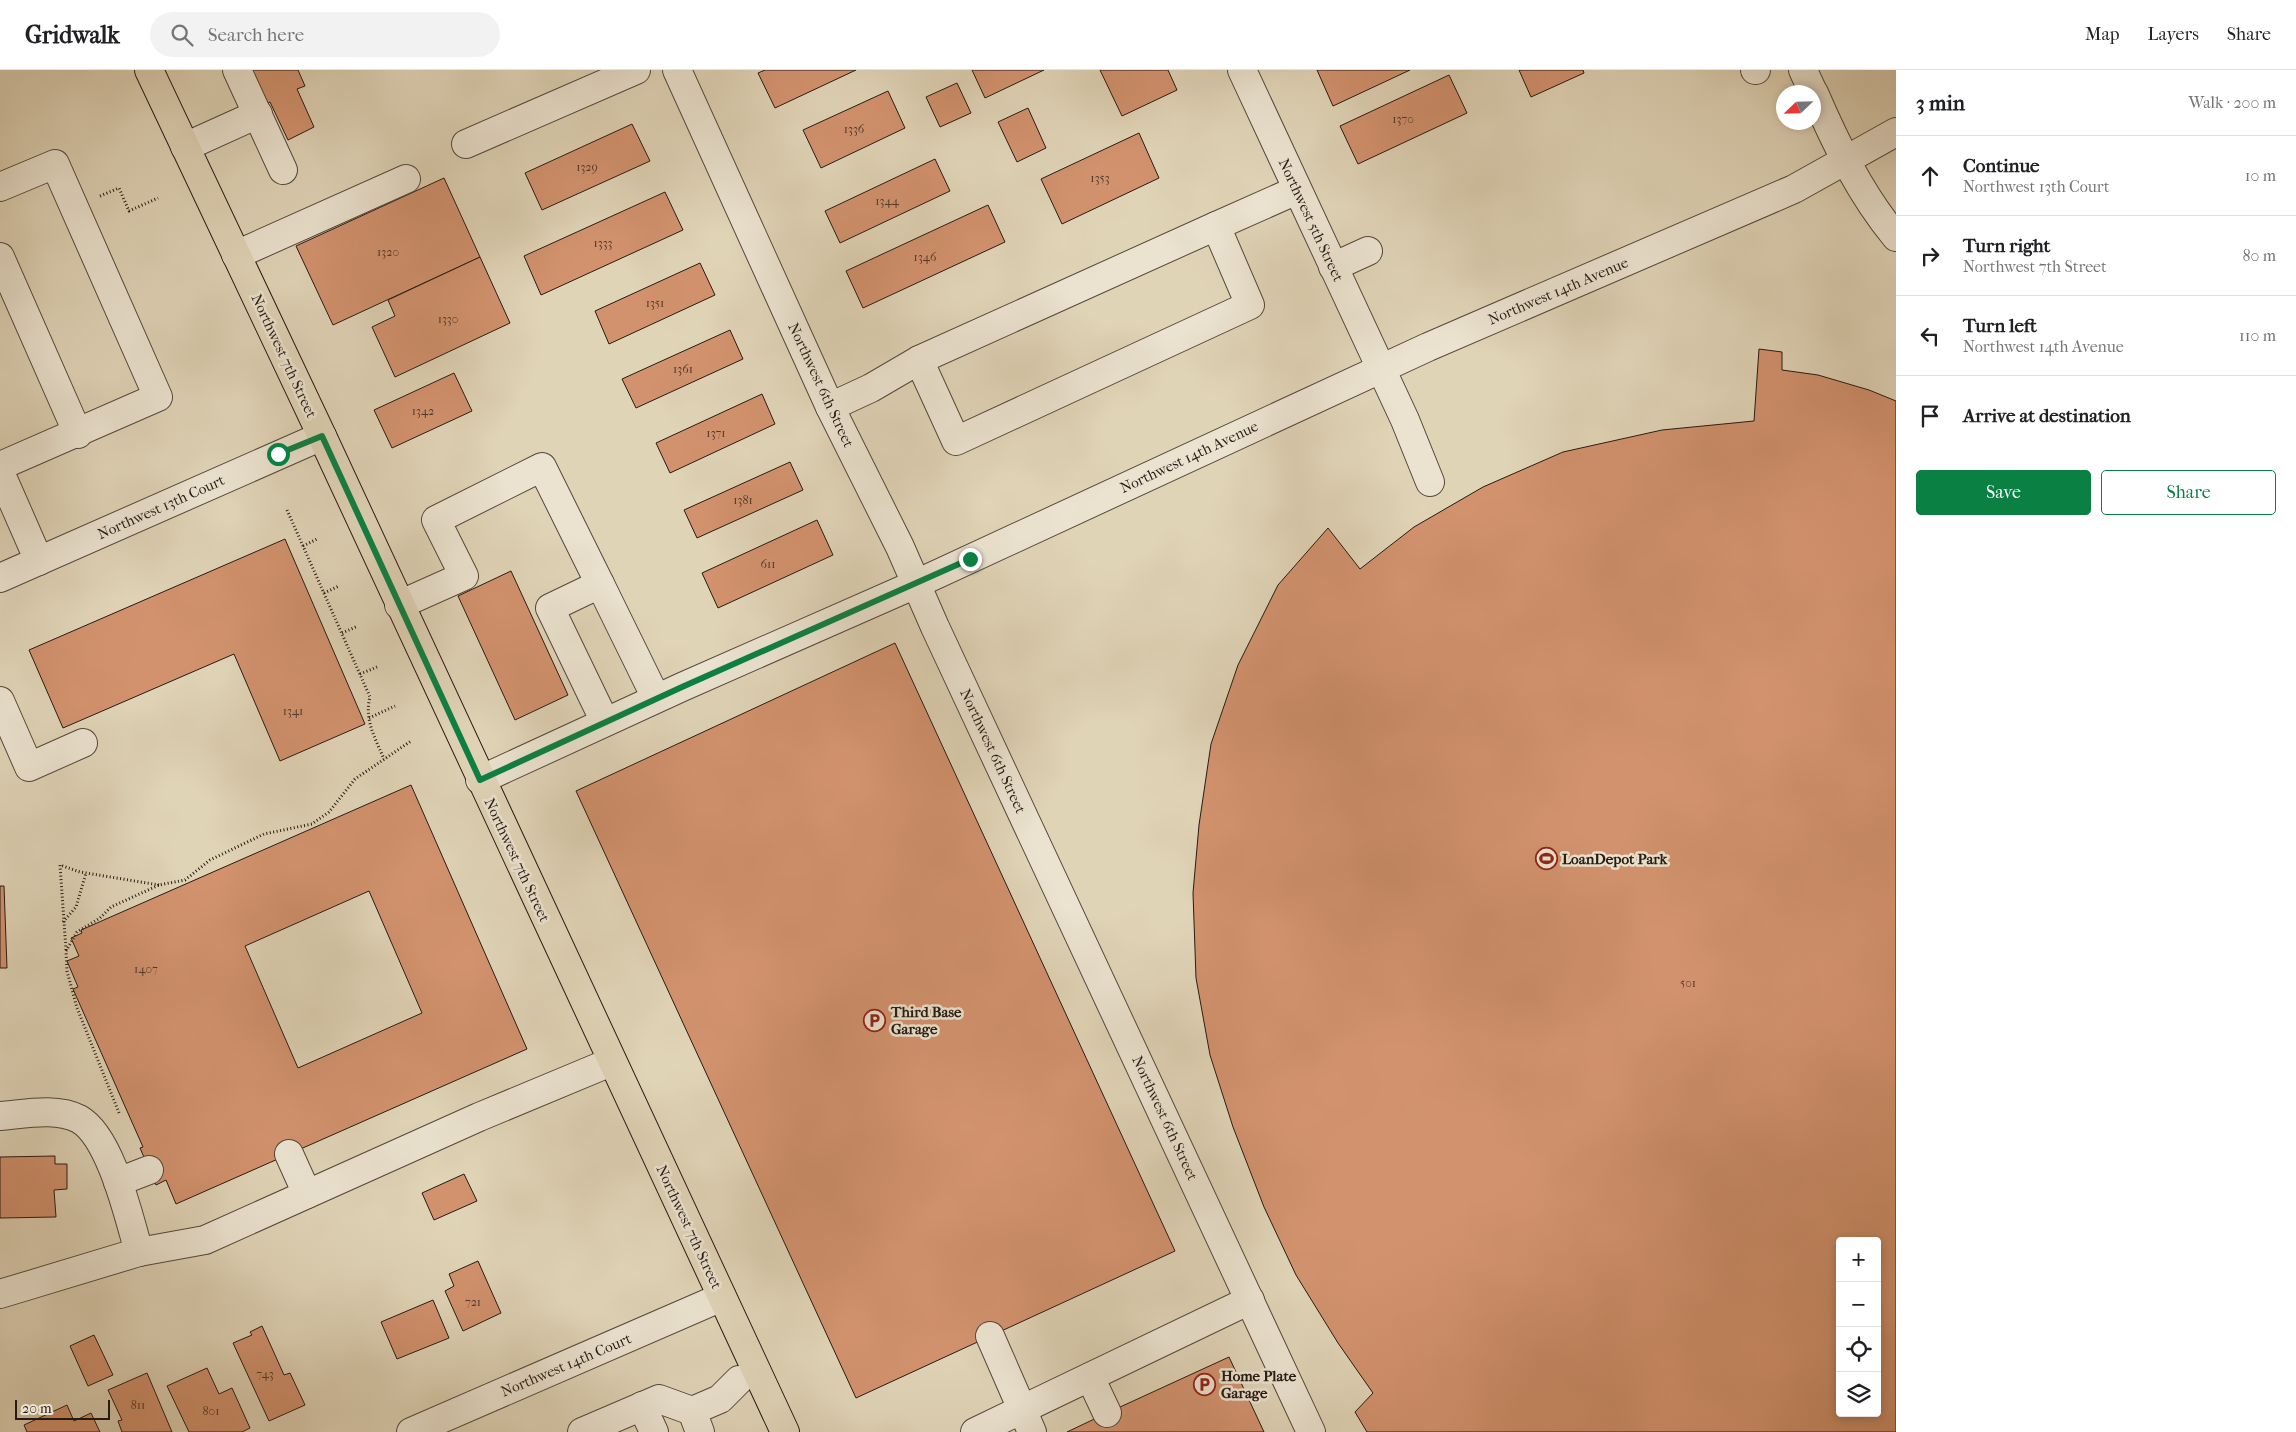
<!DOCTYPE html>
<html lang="en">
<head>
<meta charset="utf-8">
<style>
	:root { --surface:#fff; --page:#f2f2f2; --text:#202124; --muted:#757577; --line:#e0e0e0; --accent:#0b8043 }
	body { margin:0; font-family:"IM FELL French Canon",serif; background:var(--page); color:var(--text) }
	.controls { position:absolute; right:15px; bottom:15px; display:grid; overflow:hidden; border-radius:5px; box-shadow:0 2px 8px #0003 }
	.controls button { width:45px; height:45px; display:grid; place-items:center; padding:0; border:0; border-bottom:1px solid var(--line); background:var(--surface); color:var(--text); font:25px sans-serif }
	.compass { position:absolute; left:1776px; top:15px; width:45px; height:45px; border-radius:50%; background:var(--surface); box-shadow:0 2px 8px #0003; rotate:247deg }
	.scale { position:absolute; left:15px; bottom:12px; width:95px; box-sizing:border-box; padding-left:5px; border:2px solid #261a13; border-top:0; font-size:14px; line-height:18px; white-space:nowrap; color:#261a13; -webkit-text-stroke:4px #ebe3d0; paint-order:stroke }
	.stop { position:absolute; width:15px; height:15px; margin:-11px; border:4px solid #0b8043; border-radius:50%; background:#fff }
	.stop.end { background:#0b8043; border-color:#fff; box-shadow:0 1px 5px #0008 }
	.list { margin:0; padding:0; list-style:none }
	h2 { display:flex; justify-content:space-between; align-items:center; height:65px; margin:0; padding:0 20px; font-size:21px }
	h2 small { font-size:16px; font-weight:400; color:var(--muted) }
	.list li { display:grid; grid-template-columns:32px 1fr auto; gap:15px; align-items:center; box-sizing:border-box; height:80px; padding:0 20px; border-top:1px solid var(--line) }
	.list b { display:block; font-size:19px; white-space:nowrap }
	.list p { margin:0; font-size:16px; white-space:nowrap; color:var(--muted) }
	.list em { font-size:16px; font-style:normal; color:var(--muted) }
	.actions { display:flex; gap:10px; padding:15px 20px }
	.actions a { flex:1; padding:11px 0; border:1px solid var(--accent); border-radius:5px; text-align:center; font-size:18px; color:var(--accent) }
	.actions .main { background:var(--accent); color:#fff }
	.icon { flex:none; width:28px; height:28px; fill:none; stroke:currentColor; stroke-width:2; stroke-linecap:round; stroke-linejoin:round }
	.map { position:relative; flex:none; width:1896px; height:1362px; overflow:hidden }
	header { display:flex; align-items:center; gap:30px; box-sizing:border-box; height:70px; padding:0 25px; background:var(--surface); border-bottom:1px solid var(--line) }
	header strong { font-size:24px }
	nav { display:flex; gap:28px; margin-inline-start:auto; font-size:18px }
	.search { width:350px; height:45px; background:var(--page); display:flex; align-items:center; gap:12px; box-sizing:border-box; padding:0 18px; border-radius:28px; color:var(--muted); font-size:19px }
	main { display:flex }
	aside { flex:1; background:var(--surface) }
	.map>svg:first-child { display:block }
	.building { fill:#d2926e; stroke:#261a13; fill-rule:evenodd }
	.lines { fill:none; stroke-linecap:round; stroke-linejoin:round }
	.minor-casing { stroke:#54483c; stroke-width:30 }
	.major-casing { stroke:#261a13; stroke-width:30 }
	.path { stroke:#261a13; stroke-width:3; stroke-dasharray:1 2.5; stroke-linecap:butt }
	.minor { stroke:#ebe3d0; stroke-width:28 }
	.major { stroke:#e0d4b7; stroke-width:28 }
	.route { stroke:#0b8043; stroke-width:6 }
	.labels { text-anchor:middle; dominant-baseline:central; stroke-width:5; stroke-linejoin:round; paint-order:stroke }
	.number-label { font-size:12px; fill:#51382a }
	.street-label { font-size:15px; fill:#261a13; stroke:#ebe3d0 }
	.poi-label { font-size:15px; font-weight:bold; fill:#261a13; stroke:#ebe3d0; text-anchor:start }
</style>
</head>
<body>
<header>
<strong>Gridwalk</strong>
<div class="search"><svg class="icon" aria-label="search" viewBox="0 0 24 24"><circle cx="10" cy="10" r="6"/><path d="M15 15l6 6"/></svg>Search here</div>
<nav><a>Map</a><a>Layers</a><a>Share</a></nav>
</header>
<main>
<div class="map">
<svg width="1896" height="1362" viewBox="0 0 1896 1362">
	<rect width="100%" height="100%" fill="#e0d4b7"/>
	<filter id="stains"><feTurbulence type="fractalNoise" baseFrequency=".004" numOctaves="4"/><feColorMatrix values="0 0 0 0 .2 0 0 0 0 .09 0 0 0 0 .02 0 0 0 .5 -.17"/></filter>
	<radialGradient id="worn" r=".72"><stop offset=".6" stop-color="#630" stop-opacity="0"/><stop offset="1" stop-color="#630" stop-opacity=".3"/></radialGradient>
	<g class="building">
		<polygon points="245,0 298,0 305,16 297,19 314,57 288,70 270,32 262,36"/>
		<polygon points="765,0 856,0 775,38 758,3"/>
		<polygon points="972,0 1044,0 985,28"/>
		<polygon points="1100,0 1168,0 1177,20 1122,46"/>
		<polygon points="1317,0 1410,0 1333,36"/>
		<polygon points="1519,0 1583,0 1584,3 1531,27"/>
		<polygon points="1449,5 1467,43 1358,94 1340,56"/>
		<polygon points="957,13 971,43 940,57 926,27"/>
		<polygon points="888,21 905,58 821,98 803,60"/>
		<polygon points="1028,38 1046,78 1017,92 998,52"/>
		<polygon points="632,54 650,91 542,140 525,103"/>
		<polygon points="1139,63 1159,108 1062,154 1041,109"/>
		<polygon points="935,89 950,121 840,173 825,141"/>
		<polygon points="444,108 480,187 333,255 296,176"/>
		<polygon points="665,122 683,160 541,225 524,186"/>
		<polygon points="988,135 1005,172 863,238 846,201"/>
		<polygon points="480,187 510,253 395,307 372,257 395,246 388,230"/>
		<polygon points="700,193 715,225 609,274 595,241"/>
		<polygon points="730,260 743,289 636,338 622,309"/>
		<path d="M1759,279L1782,282V300L1818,305L1869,320L1896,331V1362H1367L1355,1342L1373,1323L1338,1273L1296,1205L1264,1137L1233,1057L1210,985L1196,908L1193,823L1199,755L1211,674L1238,595L1278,515L1328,458L1360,499L1414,457L1483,417L1563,382L1662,360L1754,351ZM1840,1171H1877V1343H1840Z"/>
		<polygon points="454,303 472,341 392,378 374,340"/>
		<polygon points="762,324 775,354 670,403 656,373"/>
		<polygon points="790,392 803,420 697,468 684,440"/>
		<polygon points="817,450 833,485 718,538 702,503"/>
		<polygon points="285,469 365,654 280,691 234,584 63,658 29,580"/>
		<polygon points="511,501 568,625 515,650 458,526"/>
		<polygon points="895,573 1175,1181 856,1328 576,721"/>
		<path d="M411,715L527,979L176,1134L166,1110L156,1115L140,1078L143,1077L73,919L78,917L67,891L79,886L71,868L82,863L81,860ZM369,821L422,943L298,998L245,876Z"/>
		<polygon points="0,816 4,816 7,898 0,898"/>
		<polygon points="55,1086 55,1094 67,1094 67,1119 54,1120 56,1147 0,1148 0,1087"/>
		<polygon points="464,1104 477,1131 434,1150 422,1123"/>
		<polygon points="478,1191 501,1243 463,1261 445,1221 454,1216 449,1204"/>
		<polygon points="433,1230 449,1268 397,1289 381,1252"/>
		<polygon points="262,1256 284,1305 290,1303 305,1335 269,1351 233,1273 252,1265 250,1262"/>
		<polygon points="94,1265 113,1305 88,1316 70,1276"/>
		<polygon points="1229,1287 1264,1362 1067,1362 1107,1343"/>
		<polygon points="207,1298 219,1324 232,1318 250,1358 242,1362 189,1362 167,1316"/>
		<polygon points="147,1303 172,1362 122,1362 118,1351 122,1350 108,1320"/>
		<polygon points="67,1335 74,1351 91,1343 100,1362 27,1362 24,1355"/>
	</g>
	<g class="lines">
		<defs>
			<g id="minor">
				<polyline points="237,0 283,100"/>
				<polyline points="677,0 830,337 900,477 935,557 1311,1362"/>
				<polyline points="1242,0 1405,350 1430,412"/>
				<polyline points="1755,0 1756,0"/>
				<polyline points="1803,0 1813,22"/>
				<path d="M1814,23C1836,74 1861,125 1896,167"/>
				<polyline points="466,74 636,0"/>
				<polyline points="185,77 258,44"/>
				<polyline points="0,117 55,94 158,327 0,396"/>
				<polygon points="1216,156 1250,235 956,371 919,290"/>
				<polyline points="1216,156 1297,120"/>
				<polyline points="236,185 406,109"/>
				<polyline points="0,187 78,364"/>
				<polyline points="1333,197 1368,181"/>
				<polyline points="830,337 871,318 919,290"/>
				<polyline points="0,402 39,491"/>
				<polyline points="0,508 322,366"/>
				<polyline points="399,535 464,506 436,450 542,397 600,514"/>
				<polyline points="0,631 29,697 83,673"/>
				<polyline points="605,652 550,538 600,514 656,628"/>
				<polyline points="480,710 682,617 916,514 1428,277 1794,119 1896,62"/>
				<path d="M0,1046C24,1044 57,1037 79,1049C111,1067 129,1148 139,1182"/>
				<polyline points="289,1084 307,1124"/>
				<polyline points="118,1112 149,1100"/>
				<polyline points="0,1224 139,1182 205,1170 479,1047 611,992"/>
				<polyline points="990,1266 1032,1362"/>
				<polyline points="1090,1307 1107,1343"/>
				<polyline points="642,1336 654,1362"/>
				<polyline points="692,1341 720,1329 739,1310"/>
				<polyline points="411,1362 722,1227"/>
				<polyline points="582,1362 659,1329 692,1341 700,1362"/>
				<polyline points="975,1362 1250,1230"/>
			</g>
			<polyline id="major" points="149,0 322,366 785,1362"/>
		</defs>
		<use href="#minor" class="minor-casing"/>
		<use href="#major" class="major-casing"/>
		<g class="path">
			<polyline points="100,126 119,118 129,141 158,128"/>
			<path d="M287,440L370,627C364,649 375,668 384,689"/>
			<polyline points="303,476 317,469"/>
			<polyline points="324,523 339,516"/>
			<polyline points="342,563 358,556"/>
			<polyline points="360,604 377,597"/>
			<polyline points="369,648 395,636"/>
			<polyline points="63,852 76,837 86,803"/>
			<polyline points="66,880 60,795 80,802 159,815"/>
			<polyline points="119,1043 77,938 67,901 66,881 77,862 100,848 111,837 159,815 185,810 210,790 264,764 312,754 329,742 355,709 411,671"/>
		</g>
		<use href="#minor" class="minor"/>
		<use href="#major" class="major"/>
	</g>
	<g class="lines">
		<polyline class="route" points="278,384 322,366 480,710 682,617 970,489"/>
	</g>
	<defs>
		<symbol id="stadium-ring" viewBox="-11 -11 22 22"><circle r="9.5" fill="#ebe3d0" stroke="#8f2418" stroke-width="1.5"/><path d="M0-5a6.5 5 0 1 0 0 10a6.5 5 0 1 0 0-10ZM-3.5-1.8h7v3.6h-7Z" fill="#8f2418"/></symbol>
		<symbol id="parking-ring" viewBox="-11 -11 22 22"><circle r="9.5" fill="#ebe3d0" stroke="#8f2418" stroke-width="1.5"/><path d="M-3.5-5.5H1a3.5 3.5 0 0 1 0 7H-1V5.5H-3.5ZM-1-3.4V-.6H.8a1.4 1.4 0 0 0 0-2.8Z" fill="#8f2418"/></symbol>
	</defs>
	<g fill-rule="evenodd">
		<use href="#stadium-ring" x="1534" y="776" width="25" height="25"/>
		<use href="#parking-ring" x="862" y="938" width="25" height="25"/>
		<use href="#parking-ring" x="1192" y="1302" width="25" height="25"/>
	</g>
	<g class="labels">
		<g class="number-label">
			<text x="1403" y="49">1370</text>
			<text x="854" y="59">1336</text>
			<text x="587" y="97">1329</text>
			<text x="1100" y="108">1353</text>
			<text x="887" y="131">1344</text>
			<text x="603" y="173">1333</text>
			<text x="388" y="182">1320</text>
			<text x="925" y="187">1346</text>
			<text x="655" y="233">1351</text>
			<text x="448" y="249">1330</text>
			<text x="683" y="299">1361</text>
			<text x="423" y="341">1342</text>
			<text x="716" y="363">1371</text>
			<text x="743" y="430">1381</text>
			<text x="768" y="494">611</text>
			<text x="293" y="641">1341</text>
			<text x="146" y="899">1407</text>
			<text x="1688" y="913">501</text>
			<text x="473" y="1232">721</text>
			<text x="265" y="1304">743</text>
			<text x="138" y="1335">811</text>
			<text x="211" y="1341">801</text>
		</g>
		<g class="street-label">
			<text transform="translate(1311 150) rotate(65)">Northwest 5th Street</text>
			<text transform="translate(1558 221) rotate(-23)">Northwest 14th Avenue</text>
			<text transform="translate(284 286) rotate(65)">Northwest 7th Street</text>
			<text transform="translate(821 315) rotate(65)">Northwest 6th Street</text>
			<text transform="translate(1189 387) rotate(-25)">Northwest 14th Avenue</text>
			<text transform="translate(161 437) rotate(-24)">Northwest 13th Court</text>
			<text transform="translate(993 681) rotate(65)">Northwest 6th Street</text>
			<text transform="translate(517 790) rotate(65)">Northwest 7th Street</text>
			<text transform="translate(1165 1048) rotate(65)">Northwest 6th Street</text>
			<text transform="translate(689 1157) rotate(65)">Northwest 7th Street</text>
			<text transform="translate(566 1295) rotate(-23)">Northwest 14th Court</text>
		</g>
		<g class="poi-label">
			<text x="1562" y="789">LoanDepot Park</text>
			<text x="891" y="942">Third Base<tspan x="891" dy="17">Garage</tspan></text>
			<text x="1221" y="1306">Home Plate<tspan x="1221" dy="17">Garage</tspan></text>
		</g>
	</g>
	<rect width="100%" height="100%" filter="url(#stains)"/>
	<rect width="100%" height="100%" fill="url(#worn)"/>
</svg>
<div class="controls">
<button>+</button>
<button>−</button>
<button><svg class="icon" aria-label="locate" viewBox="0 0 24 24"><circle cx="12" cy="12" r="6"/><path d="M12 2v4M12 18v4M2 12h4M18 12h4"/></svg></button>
<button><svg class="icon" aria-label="layers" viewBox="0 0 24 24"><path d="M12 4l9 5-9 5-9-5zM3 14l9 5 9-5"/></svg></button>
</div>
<svg class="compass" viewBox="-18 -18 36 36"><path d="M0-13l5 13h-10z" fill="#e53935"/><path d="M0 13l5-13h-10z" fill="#757577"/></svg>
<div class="scale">20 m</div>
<div class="stop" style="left:278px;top:384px"></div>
<div class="stop end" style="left:970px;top:489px"></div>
</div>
<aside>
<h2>3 min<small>Walk · 200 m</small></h2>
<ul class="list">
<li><svg class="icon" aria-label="ahead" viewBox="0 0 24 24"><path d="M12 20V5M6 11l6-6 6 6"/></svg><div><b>Continue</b><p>Northwest 13th Court</p></div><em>10 m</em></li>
<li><svg class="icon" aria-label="right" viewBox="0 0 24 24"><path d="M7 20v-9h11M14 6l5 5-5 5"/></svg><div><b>Turn right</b><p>Northwest 7th Street</p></div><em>80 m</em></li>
<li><svg class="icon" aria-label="left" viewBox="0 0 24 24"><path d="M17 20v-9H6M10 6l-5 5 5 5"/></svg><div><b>Turn left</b><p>Northwest 14th Avenue</p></div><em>110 m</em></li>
<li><svg class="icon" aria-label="arrive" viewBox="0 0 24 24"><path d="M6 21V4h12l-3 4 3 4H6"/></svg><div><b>Arrive at destination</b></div></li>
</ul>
<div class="actions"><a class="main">Save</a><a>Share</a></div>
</aside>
</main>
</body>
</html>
